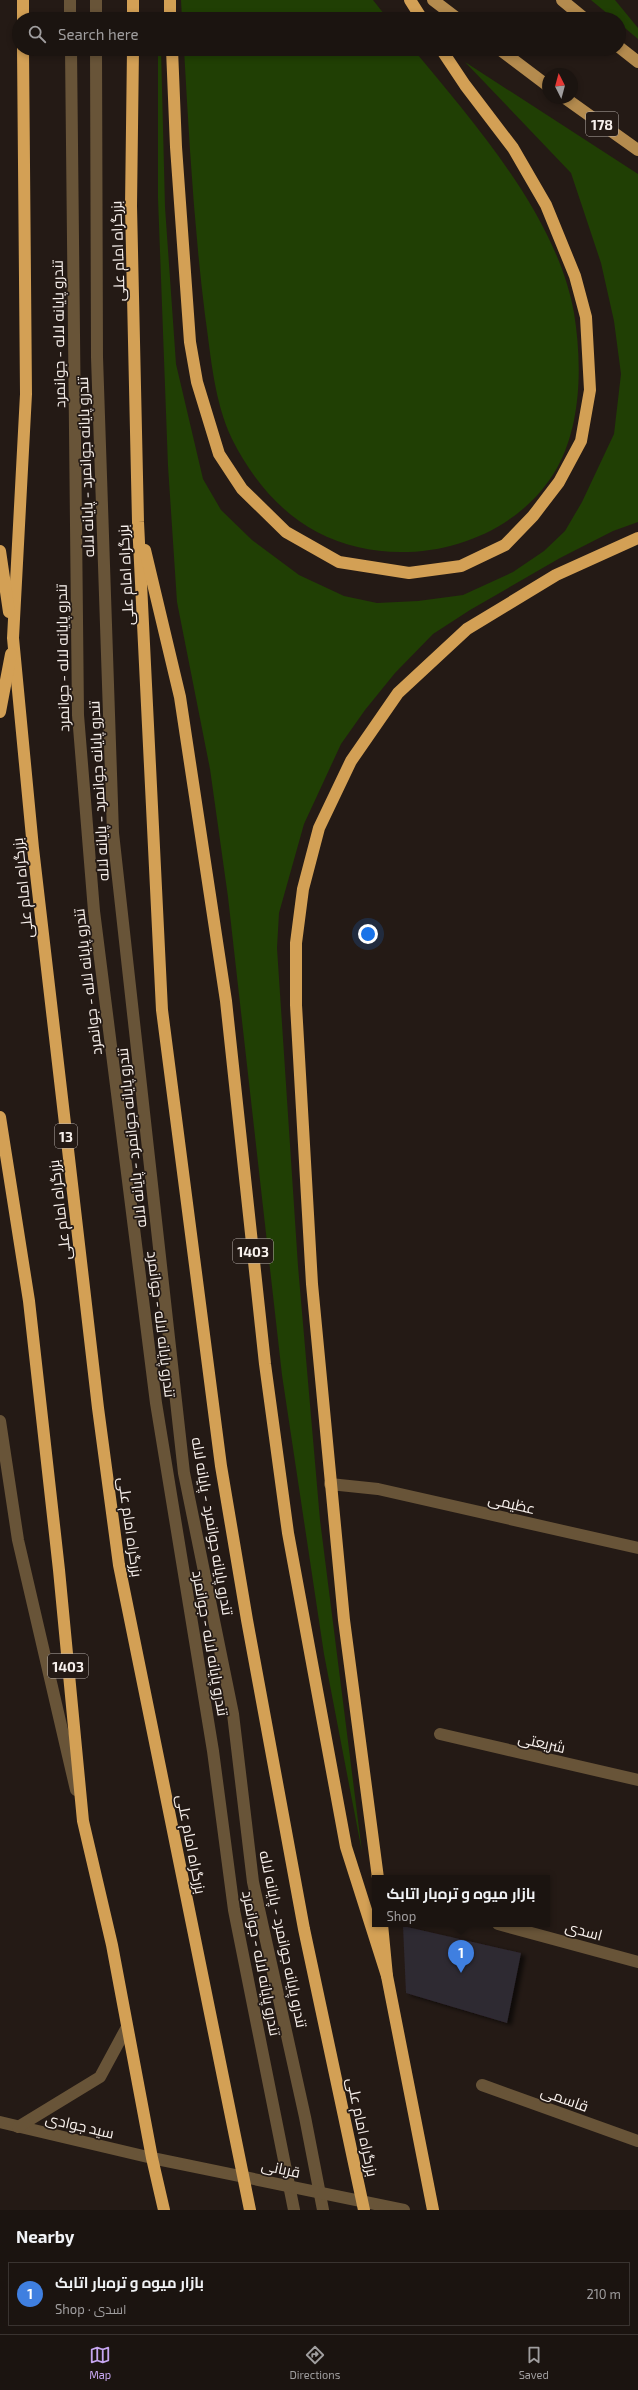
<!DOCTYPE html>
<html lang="en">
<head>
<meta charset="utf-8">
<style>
	:root { --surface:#1b1410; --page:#28211e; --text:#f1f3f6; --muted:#a09e9f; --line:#393330; --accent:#c6a6f0 }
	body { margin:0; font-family:"Exo 2",Cairo,sans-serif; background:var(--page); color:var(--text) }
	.compass { position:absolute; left:542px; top:68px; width:36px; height:36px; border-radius:50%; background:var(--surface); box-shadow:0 2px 6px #0003; rotate:354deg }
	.you { position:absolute; left:368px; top:934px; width:14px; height:14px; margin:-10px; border:3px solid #fff; border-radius:50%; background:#1a73e8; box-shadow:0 0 0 6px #1a73e833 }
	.badge { display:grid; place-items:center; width:26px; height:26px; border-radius:50%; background:var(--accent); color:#fff; font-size:13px; font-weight:700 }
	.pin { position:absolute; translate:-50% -33px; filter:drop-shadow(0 1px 2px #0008) }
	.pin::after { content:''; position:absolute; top:21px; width:14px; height:12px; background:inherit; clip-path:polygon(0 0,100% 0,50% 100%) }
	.popup { position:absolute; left:372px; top:1875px; width:178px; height:52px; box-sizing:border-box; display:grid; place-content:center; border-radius:0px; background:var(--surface); filter:drop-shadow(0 1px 3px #0005); font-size:13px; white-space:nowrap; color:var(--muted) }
	.popup b { font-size:15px; color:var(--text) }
	.popup::after { content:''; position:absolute; left:50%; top:100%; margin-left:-8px; border:8px solid transparent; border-top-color:var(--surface) }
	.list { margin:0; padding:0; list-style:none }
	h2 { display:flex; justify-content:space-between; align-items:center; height:52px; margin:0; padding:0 16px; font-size:17px }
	h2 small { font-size:13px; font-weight:400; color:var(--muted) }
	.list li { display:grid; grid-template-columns:26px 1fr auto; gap:12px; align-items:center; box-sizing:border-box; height:64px; margin:0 8px 8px; padding:0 8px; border:1px solid var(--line); border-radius:0px }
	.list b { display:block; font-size:15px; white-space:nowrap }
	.list p { margin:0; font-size:13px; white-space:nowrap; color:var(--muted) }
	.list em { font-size:13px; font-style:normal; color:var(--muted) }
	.icon { flex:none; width:22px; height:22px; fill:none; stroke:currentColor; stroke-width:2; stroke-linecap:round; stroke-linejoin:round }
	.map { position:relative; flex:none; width:638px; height:2210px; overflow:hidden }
	.search { position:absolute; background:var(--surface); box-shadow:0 2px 6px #0003; left:12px; right:12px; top:12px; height:44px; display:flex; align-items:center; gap:10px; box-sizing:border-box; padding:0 14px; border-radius:22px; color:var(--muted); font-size:15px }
	.sheet { height:124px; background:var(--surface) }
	nav { display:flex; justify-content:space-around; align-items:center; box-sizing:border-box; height:56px; border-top:1px solid var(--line); background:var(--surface); font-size:11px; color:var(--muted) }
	nav a { display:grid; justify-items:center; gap:2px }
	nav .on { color:var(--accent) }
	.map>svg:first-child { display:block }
	.green { fill:#203f04 }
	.building { fill:#2f2932; filter:url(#shadow) }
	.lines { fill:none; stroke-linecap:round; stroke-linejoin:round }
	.minor { stroke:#685438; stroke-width:12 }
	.major { stroke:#b48b4e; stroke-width:12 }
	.highway { stroke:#d3a055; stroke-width:12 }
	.labels { text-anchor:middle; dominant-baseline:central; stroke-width:3.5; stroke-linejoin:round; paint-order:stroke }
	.shield { fill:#241a15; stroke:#b8b0ac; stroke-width:1 }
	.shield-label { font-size:14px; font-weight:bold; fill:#f8f1ed }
	.street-label { font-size:15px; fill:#f8f1ed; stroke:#241a15 }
</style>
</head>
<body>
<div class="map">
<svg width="638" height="2210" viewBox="0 0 638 2210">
	<defs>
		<filter id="shadow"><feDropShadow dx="4.5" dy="2.5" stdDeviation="2" flood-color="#0009"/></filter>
	</defs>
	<rect width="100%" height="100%" fill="#241a15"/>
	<g class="green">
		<polygon points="181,0 373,0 388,19 182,19"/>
		<polygon points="591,0 615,0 638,28 638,39 619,23 619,19 614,19"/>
		<polygon points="158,49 161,49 165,207 176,364 203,479 221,510 252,540 299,575 344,596 377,603 418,601 463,595 513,572 544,551 565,531 582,502 614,434 621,374 614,321 601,263 571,173 465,62 638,174 638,522 613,531 560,558 470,610 433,634 395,673 365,710 341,744 304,824 279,913 277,948 298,1266 320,1520 362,1852 324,1654 282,1375 228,897 210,769 177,602 168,466 158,198"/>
		<path d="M184,49H413C474,123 557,216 574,313C582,362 582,423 557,468C511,549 396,574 317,532C279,512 251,477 232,439C214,401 211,357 205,315C194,227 189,138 184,49Z"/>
	</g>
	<polygon class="building" points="403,1926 521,1953 507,2023 406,1993"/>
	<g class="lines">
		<g class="minor">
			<polyline points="70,0 70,19"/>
			<polyline points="96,0 96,19"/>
			<polyline points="71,49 78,715 94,911 156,1403 213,1751 234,1910 294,2210"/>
			<polyline points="96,49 97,357 113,833 184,1473 233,1714 253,1882 305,2117 323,2210"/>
			<polyline points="0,1421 18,1540 76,1790"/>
			<polyline points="330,1484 378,1489 638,1548"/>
			<polyline points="440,1734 638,1780"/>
			<polyline points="498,1924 638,1962"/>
			<polyline points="482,2085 638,2141"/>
			<polyline points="0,2122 152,2158 404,2210"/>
			<polyline points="18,2127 100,2077 127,2027"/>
		</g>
		<g class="major">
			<polyline points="433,0 458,19"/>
			<polyline points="562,0 585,19"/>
			<polyline points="619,47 638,62"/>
			<polyline points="499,49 548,86"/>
			<polyline points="565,98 638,150"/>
		</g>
		<g class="highway">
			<polyline points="23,0 23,19"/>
			<polyline points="170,0 170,19"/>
			<polyline points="410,0 422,19"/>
			<polyline points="133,19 133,0"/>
			<polyline points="23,49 26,394 13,638 33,848 98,1408 119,1565 250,2210"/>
			<polyline points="133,49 131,206 138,522 162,1010 221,1466 247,1620 304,1929 364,2210"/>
			<polyline points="172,49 176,147 190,342 197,382 219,454 242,489 286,532 339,562 409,573 461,566 505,545 533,516 559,482 581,441 590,390 586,317 575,276 546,205 513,148 465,85 441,49"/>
			<polyline points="145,550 180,697 226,1001 265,1364 288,1533 346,1847 387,1976"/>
			<polyline points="0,551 9,612"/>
			<polyline points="0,712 11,654"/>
			<polyline points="0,1117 29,1301 59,1570 83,1821 112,1945 152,2158 164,2210"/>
			<polyline points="378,1878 344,1620 312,1284 296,1005 296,943 303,889 319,828 351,761 398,693 467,629 556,575 638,538"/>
			<polyline points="382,1924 387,1976 433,2210"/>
		</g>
	</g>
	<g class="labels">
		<g class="shield">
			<rect x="586" y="112" width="32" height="24" rx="3"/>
			<rect x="55" y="1124" width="22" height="24" rx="3"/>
			<rect x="233" y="1239" width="40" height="24" rx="3"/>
			<rect x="48" y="1654" width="40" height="24" rx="3"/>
		</g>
		<g class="shield-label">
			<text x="602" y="124">178</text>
			<text x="66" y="1136">13</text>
			<text x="253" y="1251">1403</text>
			<text x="68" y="1666">1403</text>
		</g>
		<g class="street-label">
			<text transform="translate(117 251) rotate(-92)">بزرگراه امام علی</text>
			<text transform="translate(58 334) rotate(-91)">تندرو پایانه لاله - جوانمرد</text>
			<text transform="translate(85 467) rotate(-92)">تندرو پایانه جوانمرد - پایانه لاله</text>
			<text transform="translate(125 575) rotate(-93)">بزرگراه امام علی</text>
			<text transform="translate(62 658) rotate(-91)">تندرو پایانه لاله - جوانمرد</text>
			<text transform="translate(98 791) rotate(-93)">تندرو پایانه جوانمرد - پایانه لاله</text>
			<text transform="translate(22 888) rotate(-96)">بزرگراه امام علی</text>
			<text transform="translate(87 982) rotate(-97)">تندرو پایانه لاله - جوانمرد</text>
			<text transform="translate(131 1138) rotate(-96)">تندرو پایانه جوانمرد - پایانه لاله</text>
			<text transform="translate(59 1210) rotate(-97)">بزرگراه امام علی</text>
			<text transform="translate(162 1324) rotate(83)">تندرو پایانه لاله - جوانمرد</text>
			<text transform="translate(512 1503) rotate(13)">عظیمی</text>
			<text transform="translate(213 1526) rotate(80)">تندرو پایانه جوانمرد - پایانه لاله</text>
			<text transform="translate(131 1527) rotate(82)">بزرگراه امام علی</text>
			<text transform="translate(211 1643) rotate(80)">تندرو پایانه لاله - جوانمرد</text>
			<text transform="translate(542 1742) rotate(13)">شریعتی</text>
			<text transform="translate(192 1844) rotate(79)">بزرگراه امام علی</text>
			<text transform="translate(584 1930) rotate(15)">اسدی</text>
			<text transform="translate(284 1939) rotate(78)">تندرو پایانه جوانمرد - پایانه لاله</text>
			<text transform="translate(262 1963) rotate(79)">تندرو پایانه لاله - جوانمرد</text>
			<text transform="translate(565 2098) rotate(20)">قاسمی</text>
			<text transform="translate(80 2125) rotate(13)">سید جوادی</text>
			<text transform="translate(363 2127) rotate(78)">بزرگراه امام علی</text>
			<text transform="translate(281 2168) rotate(12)">قربانی</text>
		</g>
	</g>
</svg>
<svg class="compass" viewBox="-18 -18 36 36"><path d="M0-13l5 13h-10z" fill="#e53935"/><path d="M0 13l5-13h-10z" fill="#a09e9f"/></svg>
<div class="you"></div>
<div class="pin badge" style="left:461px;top:1973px;background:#3f7fe0">1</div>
<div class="popup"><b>بازار میوه و تره‌بار اتابک</b>Shop</div>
<div class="search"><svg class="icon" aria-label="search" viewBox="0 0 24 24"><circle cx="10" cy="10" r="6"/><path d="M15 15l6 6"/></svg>Search here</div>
</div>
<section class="sheet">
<h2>Nearby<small></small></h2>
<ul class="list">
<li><span class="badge" style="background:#3f7fe0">1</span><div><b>بازار میوه و تره‌بار اتابک</b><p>Shop · اسدی</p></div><em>210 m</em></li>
</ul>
</section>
<nav>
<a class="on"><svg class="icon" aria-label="map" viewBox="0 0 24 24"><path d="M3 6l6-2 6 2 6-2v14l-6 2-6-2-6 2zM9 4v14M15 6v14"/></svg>Map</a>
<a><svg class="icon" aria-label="directions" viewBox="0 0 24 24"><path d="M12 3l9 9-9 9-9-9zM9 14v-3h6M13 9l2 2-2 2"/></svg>Directions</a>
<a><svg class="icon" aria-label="saved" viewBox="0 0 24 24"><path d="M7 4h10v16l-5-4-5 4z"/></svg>Saved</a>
</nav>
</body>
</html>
